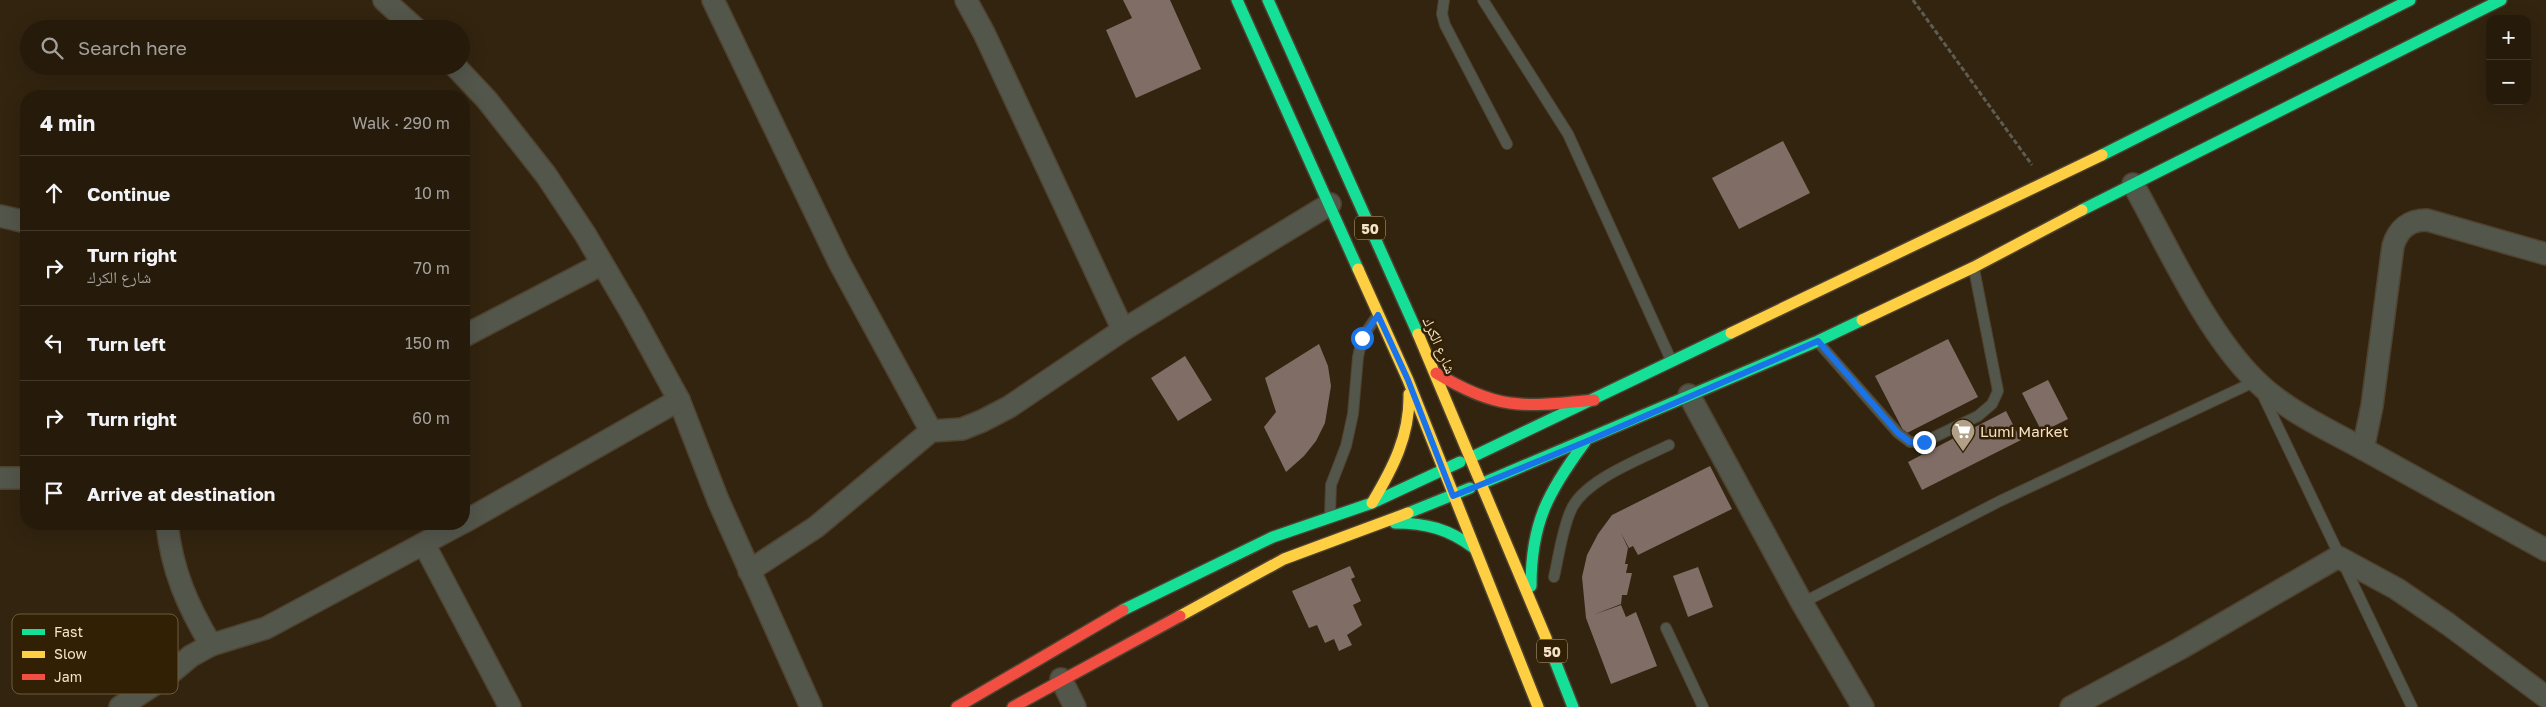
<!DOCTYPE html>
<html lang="en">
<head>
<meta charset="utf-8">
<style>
	:root { --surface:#261b0b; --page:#322819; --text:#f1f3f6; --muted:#a4a19d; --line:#42392c }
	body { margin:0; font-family:"Golos Text","Noto Naskh Arabic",sans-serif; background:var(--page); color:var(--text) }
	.controls { position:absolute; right:15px; top:15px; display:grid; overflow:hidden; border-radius:10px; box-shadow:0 5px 20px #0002 }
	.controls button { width:45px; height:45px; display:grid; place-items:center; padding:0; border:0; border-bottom:1px solid var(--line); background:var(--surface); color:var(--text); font:25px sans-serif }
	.stop { position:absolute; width:15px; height:15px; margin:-11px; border:4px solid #1a73e8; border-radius:50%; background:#fff }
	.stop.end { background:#1a73e8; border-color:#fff; box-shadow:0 1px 5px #0008 }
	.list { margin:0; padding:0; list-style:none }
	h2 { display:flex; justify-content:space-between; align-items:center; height:65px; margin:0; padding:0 20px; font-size:21px }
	h2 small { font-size:16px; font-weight:400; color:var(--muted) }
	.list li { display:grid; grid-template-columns:32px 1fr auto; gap:15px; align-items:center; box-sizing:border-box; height:75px; padding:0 20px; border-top:1px solid var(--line) }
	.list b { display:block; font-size:19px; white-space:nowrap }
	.list p { margin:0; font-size:16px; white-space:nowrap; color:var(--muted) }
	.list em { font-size:16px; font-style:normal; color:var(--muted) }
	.icon { flex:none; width:28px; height:28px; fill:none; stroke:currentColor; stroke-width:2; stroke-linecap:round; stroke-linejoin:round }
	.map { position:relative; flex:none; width:2546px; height:707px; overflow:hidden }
	.search { position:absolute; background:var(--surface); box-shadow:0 5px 20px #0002; left:20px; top:20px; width:450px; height:55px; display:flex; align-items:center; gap:12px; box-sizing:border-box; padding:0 18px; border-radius:28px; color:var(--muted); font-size:19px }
	.panel { position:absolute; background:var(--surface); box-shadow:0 5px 20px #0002; left:20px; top:90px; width:450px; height:440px; border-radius:20px }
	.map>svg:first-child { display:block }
	.building { fill:#806d65 }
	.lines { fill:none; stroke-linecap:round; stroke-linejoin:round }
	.lane-casing { stroke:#4f422f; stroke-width:12 }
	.street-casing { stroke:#4f422f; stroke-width:24 }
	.fast-casing { stroke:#4f422f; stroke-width:14 }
	.slow-casing { stroke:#4f422f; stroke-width:14 }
	.jam-casing { stroke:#4f422f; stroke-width:14 }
	.path { stroke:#5f5d52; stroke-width:3; stroke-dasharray:5 2.5; stroke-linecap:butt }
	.lane { stroke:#53564b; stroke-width:10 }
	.street { stroke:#53564b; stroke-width:21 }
	.fast { stroke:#16e098; stroke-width:11 }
	.slow { stroke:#ffcf43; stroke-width:11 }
	.jam { stroke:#f24e42; stroke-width:11 }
	.route { stroke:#1a73e8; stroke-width:6 }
	.labels { text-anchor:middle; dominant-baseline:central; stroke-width:5; stroke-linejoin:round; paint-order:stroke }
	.shield { fill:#322005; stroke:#bba88e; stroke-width:1 }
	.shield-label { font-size:14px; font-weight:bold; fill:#f6e2c8 }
	.street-label { font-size:15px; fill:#f6e2c8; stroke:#322005 }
	.poi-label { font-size:15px; fill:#f6e2c8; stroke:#322005; text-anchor:start }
	.key { fill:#322005; stroke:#6d5a40; stroke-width:1 }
	.key-label { font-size:14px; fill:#f6e2c8 }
</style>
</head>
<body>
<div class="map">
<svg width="2546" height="707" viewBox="0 0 2546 707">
	<rect width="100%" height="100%" fill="#32240f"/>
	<g class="building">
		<polygon points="1123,0 1170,0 1201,69 1136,98 1106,30 1132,18"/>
		<polygon points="1783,141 1810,193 1739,229 1712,178"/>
		<polygon points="1948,339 1978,397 1905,434 1875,376"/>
		<polygon points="1319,344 1328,366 1331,386 1325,423 1316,441 1304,456 1286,472 1264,427 1276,412 1265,378"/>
		<polygon points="1185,356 1212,400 1178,421 1151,378"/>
		<polygon points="2048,380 2068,419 2042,432 2022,393"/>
		<polygon points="2006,411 2021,440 1922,490 1908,462"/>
		<polygon points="1710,466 1732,509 1638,555 1633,546 1629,548 1621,533 1628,548 1625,564 1628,564 1626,573 1632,573 1627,595 1622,595 1621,604 1593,615 1621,605 1626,617 1636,612 1657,666 1611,684 1586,618 1582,577 1587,555 1598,534 1612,515"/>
		<polygon points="1350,566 1355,577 1351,579 1361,601 1353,605 1362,625 1347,635 1352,645 1339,651 1334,639 1325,643 1317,625 1309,628 1292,591"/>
		<polygon points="1698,567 1713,607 1688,617 1673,576"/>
	</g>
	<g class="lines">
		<defs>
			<g id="lane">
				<polyline points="1444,0 1442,14 1445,25 1507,144"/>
				<polyline points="1483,0 1568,134 1671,360"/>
				<polyline points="1818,342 1898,433 1910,442 1924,442 1978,416 1992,404 1998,391 1974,269"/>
				<polyline points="1330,515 1331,485 1346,446 1353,414 1358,357 1362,338 1377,316"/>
				<path d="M1554,577C1559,555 1562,530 1571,510C1584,480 1641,459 1669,445"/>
				<polyline points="1802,603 2000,501 2256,381 2412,707"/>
				<polyline points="1666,628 1703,707"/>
			</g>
			<g id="street">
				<polyline points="384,0 416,29"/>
				<polyline points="713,0 839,262 931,431"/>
				<polyline points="966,0 984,33 1123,330"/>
				<polyline points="455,66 487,100 546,175 585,234 632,314 679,400 718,500 811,707"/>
				<path d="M2133,184C2167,245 2206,332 2255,380C2286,411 2329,430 2367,451C2426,484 2486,517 2546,550"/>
				<polyline points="0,216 26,222"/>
				<polyline points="464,336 602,264"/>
				<polyline points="1689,395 1802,603 1863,707"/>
				<path d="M2363,449L2372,406L2393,246C2398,229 2409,220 2427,220L2546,254"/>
				<polyline points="0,478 26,478"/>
				<polyline points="464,522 679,400"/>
				<path d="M167,524C172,570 187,605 211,645"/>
				<polyline points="424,544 510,707"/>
				<polyline points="749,571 816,527 931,431 962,429 982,421 1009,407 1123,330 1330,204"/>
				<polyline points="1061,679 1075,707"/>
				<polyline points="120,707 167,676 191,656 211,645 266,628 460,524"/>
				<polyline points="2071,707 2181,648 2338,557 2397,589 2448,624 2546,697"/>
			</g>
			<g id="fast">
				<polyline points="1237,0 1358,269"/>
				<polyline points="1268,0 1418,334"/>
				<polyline points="2102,155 2410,0"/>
				<polyline points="2082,210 2501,0"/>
				<polyline points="1472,457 1731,333"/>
				<polyline points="1483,483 1818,341 1862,320"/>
				<polyline points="1408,513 1470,488"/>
				<path d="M1395,523C1426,523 1449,529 1474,548"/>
				<path d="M1531,586C1531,523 1548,492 1585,442"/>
				<polyline points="1123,610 1273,537 1372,503 1460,462"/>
				<polyline points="1546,638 1573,707"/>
			</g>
			<g id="slow">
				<polyline points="1358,269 1408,380 1538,707"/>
				<polyline points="1862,320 1974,267 2082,210"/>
				<polyline points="1731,333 2102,155"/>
				<polyline points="1418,334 1546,638"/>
				<path d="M1372,503C1393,468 1410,435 1409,394"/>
				<polyline points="1180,616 1284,559 1408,513"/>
			</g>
			<g id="jam">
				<path d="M1436,373C1499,411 1523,407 1594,400"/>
				<polyline points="957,707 1123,610"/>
				<polyline points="1013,707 1180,616"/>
			</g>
		</defs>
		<use href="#lane" class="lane-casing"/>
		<use href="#street" class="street-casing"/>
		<use href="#fast" class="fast-casing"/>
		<use href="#slow" class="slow-casing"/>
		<use href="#jam" class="jam-casing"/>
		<polyline class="path" points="1913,0 2032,165"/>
		<use href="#lane" class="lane"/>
		<use href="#street" class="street"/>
		<use href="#fast" class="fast"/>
		<use href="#slow" class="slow"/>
		<use href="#jam" class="jam"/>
	</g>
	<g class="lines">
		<polyline class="route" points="1362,338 1378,315 1408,380 1453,496 1585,442 1818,341 1898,433 1910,442 1924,442"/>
	</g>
	<defs>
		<symbol id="supermarket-pin" viewBox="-11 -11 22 30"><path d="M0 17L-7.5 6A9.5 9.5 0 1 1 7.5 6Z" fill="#b1a087" stroke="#322005"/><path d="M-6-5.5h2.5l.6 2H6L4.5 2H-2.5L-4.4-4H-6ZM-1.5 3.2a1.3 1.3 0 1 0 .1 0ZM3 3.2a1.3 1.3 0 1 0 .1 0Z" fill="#fff"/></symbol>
	</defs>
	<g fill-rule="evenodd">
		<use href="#supermarket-pin" x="1949" y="417" width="28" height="38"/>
	</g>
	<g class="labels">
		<g class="shield">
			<rect x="1355" y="216.5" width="30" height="23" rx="4"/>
			<rect x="1537" y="639.5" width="30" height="23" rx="4"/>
		</g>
		<g class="shield-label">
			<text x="1370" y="228">50</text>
			<text x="1552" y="651">50</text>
		</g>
		<g class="street-label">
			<text transform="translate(1440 345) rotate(66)">شارع الكرك</text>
		</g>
		<g class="poi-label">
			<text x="1980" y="431">Lumi Market</text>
		</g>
	</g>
	<rect x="12" y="614" width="166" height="80" rx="8" class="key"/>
	<rect x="22" y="629" width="23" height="6" fill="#16e098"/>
	<rect x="22" y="651" width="23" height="7" fill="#ffcf43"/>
	<rect x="22" y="674" width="23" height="6" fill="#f24e42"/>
	<g class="key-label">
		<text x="54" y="637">Fast</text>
		<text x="54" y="659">Slow</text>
		<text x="54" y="682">Jam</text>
	</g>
</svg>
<div class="controls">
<button>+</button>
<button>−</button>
</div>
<div class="stop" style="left:1362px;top:338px"></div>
<div class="stop end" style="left:1924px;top:442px"></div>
<div class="search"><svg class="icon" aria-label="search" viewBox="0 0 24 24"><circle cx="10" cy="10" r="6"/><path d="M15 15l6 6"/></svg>Search here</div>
<section class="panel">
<h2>4 min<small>Walk · 290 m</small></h2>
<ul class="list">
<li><svg class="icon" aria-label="ahead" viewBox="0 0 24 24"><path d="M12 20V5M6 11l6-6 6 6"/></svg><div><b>Continue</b></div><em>10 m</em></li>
<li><svg class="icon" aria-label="right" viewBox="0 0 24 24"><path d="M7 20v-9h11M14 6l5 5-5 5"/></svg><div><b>Turn right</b><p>شارع الكرك</p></div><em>70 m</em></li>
<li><svg class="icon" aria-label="left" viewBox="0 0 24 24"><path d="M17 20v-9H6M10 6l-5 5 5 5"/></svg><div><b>Turn left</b></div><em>150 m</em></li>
<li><svg class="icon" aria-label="right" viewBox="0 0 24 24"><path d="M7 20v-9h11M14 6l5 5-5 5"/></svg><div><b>Turn right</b></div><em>60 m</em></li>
<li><svg class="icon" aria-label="arrive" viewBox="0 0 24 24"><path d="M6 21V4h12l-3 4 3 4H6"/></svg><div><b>Arrive at destination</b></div></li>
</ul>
</section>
</div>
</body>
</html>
